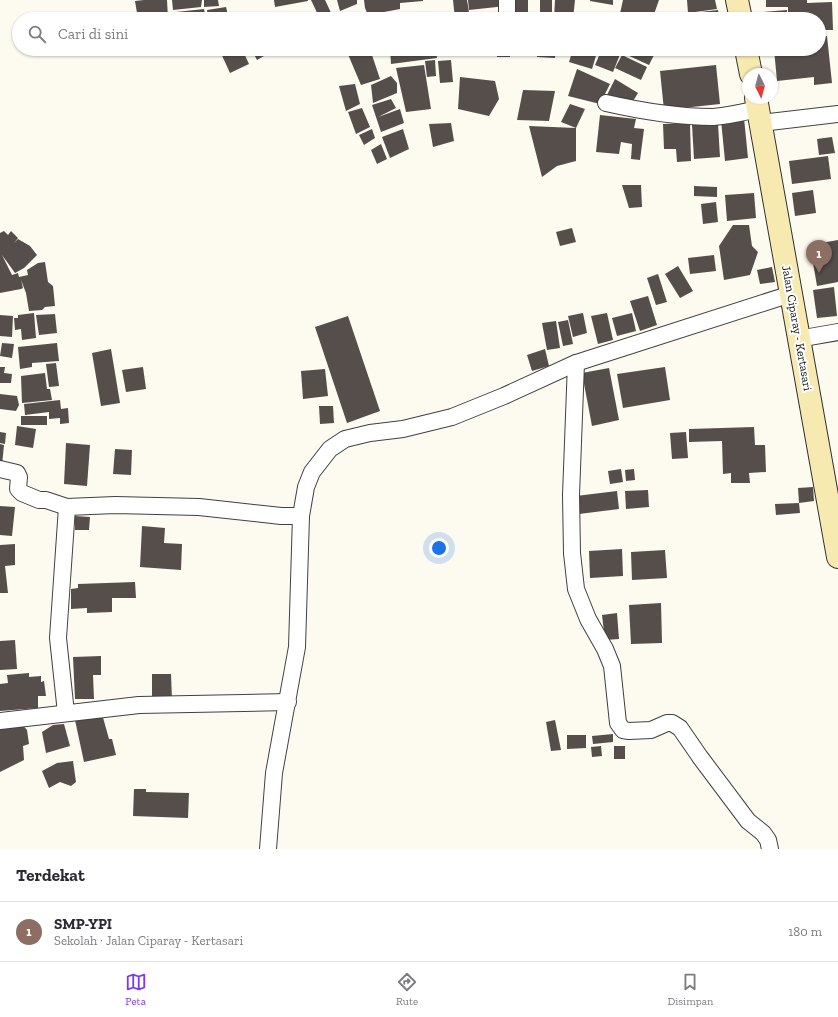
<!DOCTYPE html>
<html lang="id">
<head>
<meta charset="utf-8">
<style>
	:root { --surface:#fff; --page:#f2f2f3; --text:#2b2b33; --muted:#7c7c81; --line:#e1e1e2; --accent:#7c3aed }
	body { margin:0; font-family:"Zilla Slab",serif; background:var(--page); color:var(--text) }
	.compass { position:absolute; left:742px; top:68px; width:36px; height:36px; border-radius:50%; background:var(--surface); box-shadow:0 1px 3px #0004; rotate:174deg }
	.you { position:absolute; left:439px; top:548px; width:14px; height:14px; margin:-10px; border:3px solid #fff; border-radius:50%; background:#1a73e8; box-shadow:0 0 0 6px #1a73e833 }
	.badge { display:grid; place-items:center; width:26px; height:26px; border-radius:50%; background:var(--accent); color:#fff; font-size:13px; font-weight:700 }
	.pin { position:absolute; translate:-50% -33px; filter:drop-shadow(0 1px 2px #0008) }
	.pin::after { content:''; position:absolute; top:21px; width:14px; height:12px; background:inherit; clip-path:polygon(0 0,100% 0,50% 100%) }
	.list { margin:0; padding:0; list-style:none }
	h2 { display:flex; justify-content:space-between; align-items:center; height:52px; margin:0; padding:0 16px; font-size:17px }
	h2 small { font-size:13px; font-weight:400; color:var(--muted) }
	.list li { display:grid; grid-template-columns:26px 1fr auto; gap:12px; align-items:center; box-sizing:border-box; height:60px; padding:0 16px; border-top:1px solid var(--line) }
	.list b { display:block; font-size:15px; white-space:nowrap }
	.list p { margin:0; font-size:13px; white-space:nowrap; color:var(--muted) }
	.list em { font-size:13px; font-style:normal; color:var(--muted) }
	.icon { flex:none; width:22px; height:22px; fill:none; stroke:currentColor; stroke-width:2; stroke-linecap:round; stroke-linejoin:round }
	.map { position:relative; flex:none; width:838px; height:849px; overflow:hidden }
	.search { position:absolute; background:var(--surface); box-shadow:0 1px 3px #0004; left:12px; right:12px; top:12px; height:44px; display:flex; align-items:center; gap:10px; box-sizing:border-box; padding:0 14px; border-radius:22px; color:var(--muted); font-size:15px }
	.sheet { height:112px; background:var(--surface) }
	nav { display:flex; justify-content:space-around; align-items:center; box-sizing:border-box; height:56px; border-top:1px solid var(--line); background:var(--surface); font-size:11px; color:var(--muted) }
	nav a { display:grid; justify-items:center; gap:2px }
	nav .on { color:var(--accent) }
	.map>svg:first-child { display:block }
	.building { fill:#554e4b }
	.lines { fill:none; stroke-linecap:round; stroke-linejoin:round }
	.minor-casing { stroke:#404040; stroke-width:18 }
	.secondary-casing { stroke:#2f2f2f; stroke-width:24 }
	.minor { stroke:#fff; stroke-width:16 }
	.secondary { stroke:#f7eab1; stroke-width:22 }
	.labels { text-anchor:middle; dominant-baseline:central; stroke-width:4; stroke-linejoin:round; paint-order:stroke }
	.street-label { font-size:12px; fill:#0d0d0d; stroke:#fff }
</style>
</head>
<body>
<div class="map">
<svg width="838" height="849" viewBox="0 0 838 849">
	<rect width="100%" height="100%" fill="#fdfaf0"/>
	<g class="building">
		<polygon points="144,0 167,0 168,19 138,19 135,1"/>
		<polygon points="172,0 202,0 201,7 173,10"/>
		<polygon points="204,0 218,0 219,6 204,7"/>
		<polygon points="274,0 308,0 308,1 275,7"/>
		<polygon points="311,0 325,0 333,17 328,19 320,19"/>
		<polygon points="337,0 357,0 357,4 340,11"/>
		<polygon points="364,0 423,0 423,1 400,3 400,9 368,15 365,8"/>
		<polygon points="453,0 467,0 470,19 455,19"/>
		<polygon points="468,0 505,0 506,6 469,10"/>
		<rect x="510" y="0" width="18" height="19"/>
		<rect x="540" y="0" width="12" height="19"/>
		<polygon points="555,0 575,0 573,19 554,19"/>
		<polygon points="590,0 613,0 613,5 590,1"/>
		<polygon points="623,0 659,0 653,17 619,18"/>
		<polygon points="687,0 715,0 717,9 688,13"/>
		<polygon points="766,0 807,0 807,3 832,2 833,30 819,30 819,19 788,19 788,7 766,7"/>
		<polygon points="226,7 229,19 208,19 207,10"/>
		<polygon points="204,9 206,19 178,19 176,12"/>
		<polygon points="718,10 719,19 684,19 683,14"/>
		<polygon points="787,10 787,19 763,19 763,12"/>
		<polygon points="262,13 265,19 250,19"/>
		<polygon points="418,13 418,19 394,19 394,15"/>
		<polygon points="356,15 358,19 340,19 340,18"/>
		<polygon points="390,15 391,19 369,19 368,16"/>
		<polygon points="827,36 832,83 814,85 814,77 777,81 774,49 819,49 819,37"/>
		<polygon points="219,49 242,49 249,64 230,73"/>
		<polygon points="251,49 276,49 257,60"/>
		<polygon points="359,49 370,49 380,79 361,85 347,52"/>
		<polygon points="390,49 436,49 437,58 391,64"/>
		<rect x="497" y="49" width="13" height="8"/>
		<polygon points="538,49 556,49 555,58 537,57"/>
		<polygon points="573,49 598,49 592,69 569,62"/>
		<polygon points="602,49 612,49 621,52 613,72 595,65"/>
		<polygon points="630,49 657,49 649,65 627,55"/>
		<polygon points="622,55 647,67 641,80 615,68"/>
		<polygon points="435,60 436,76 427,77 425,61"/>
		<polygon points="451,60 453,82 440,83 438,61"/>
		<polygon points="424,65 431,109 406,112 396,68"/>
		<polygon points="716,65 720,104 664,110 660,71"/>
		<polygon points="577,69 610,84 600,104 568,96"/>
		<polygon points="391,76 397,83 397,93 373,103 371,85"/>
		<polygon points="460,77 495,81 499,99 489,116 458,109"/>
		<polygon points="615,79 638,93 630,106 606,97"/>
		<polygon points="355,84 360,104 346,111 339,86"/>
		<polygon points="523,90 555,91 549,121 517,120"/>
		<polygon points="391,99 396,108 378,117 400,109 404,123 381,132 372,105"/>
		<polygon points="570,104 585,109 576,128 561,122"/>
		<polygon points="362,108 370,127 356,134 348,112"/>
		<polygon points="600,115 636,119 634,128 644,129 640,160 631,159 632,144 621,142 619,154 596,152"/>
		<polygon points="744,118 748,158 725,161 721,120"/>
		<polygon points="451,123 454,141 433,147 429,124"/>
		<polygon points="690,123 691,161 677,162 676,149 664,149 663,124"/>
		<polygon points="718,124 720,157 694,159 692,125"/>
		<polygon points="529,126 576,128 576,161 557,166 542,177"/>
		<polygon points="372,129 375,138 364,145 359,135"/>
		<polygon points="403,129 409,149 390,158 382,137"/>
		<polygon points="832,137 835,153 819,155 817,139"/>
		<polygon points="381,144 387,159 377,164 371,150"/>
		<polygon points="828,156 831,179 792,184 789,161"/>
		<polygon points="622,185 641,185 642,207 629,208"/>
		<polygon points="694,186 717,187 717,197 694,196"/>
		<polygon points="813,190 816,213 795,216 792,193"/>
		<polygon points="754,193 756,218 727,221 725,195"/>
		<polygon points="716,202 718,222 703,224 701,204"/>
		<polygon points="733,225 749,225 752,246 758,252 750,275 724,280 719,246"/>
		<polygon points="572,228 576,242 560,246 556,232"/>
		<polygon points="4,231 8,235 11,231 18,238 14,243 18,239 30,246 37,255 24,268 15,273 2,255 12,275 18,273 19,277 28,275 27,270 38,263 45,262 48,282 53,286 55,306 45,307 42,310 29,311 26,293 21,280 23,288 21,289 0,293 0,233"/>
		<polygon points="838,240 838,282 817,286 810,245"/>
		<polygon points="714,255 716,271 690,274 688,258"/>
		<polygon points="678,266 693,291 680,298 665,274"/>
		<polygon points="772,267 775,282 760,284 757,270"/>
		<polygon points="658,274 667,302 656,305 647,278"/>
		<polygon points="834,287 837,316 817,318 813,290"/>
		<polygon points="648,296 657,325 640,331 630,301"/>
		<polygon points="34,313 36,338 22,340 21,329 15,330 14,318 18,318 18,315"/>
		<polygon points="583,313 587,333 573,337 568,316"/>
		<polygon points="607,313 613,340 598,344 591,316"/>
		<polygon points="632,313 636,331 617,336 612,318"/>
		<polygon points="55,314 57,333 39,335 36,315"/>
		<polygon points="0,315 13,316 12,337 0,336"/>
		<polygon points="348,316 380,411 347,423 315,327"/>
		<polygon points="568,320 573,344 563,346 558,322"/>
		<polygon points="556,321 560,348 547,350 542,323"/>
		<polygon points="2,343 14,344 12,358 0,356"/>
		<polygon points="57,343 59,361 32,363 32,367 20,369 18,347"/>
		<polygon points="111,349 120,403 101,406 92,353"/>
		<polygon points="545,349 549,366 532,371 527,355"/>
		<polygon points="56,363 59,386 49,387 46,364"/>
		<polygon points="0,367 5,367 4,373 12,374 11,383 0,383"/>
		<polygon points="143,367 146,389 126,392 122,370"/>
		<polygon points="665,367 670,400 623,408 617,374"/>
		<polygon points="609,368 619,420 592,426 582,373"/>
		<polygon points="325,369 328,396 303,399 301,371"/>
		<polygon points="45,373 47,389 50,389 52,400 22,403 21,376"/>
		<polygon points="0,394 17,396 19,405 16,411 0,409"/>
		<polygon points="60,400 61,409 68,408 69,423 60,424 60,418 49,419 49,412 25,415 24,404"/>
		<polygon points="319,406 333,406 334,423 320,424"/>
		<rect x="21" y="416" width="26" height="9"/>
		<polygon points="17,426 36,429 33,448 15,445"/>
		<polygon points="754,427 755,445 765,445 766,472 749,473 750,483 731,483 731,473 723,474 722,441 689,442 689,429"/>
		<polygon points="0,432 6,433 5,444 0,443"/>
		<polygon points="686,432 688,458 672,459 670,433"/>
		<polygon points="66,443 90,445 87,486 64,484"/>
		<polygon points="0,444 4,445 2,465 0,465"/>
		<polygon points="115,449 132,450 131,475 113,474"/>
		<polygon points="621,469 623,482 610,484 608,471"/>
		<polygon points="634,469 635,480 626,481 625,470"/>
		<polygon points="813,487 814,501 799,503 798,488"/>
		<polygon points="648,490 649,507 626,509 625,491"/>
		<polygon points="617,491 619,509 579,514 576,496"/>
		<polygon points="799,503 800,513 776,515 775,504"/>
		<polygon points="0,506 15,507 12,536 0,535"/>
		<polygon points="75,516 90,517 89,530 75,530"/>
		<polygon points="142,526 165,528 164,543 182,544 181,570 140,567"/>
		<polygon points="15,544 15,565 5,566 8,593 0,593 0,545"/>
		<polygon points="622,549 623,576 590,578 589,551"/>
		<polygon points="665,550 667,578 632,580 631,552"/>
		<polygon points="135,582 136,598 112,598 112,612 87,613 87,608 71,609 71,589 78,588 78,584"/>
		<polygon points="661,603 662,643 631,644 629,605"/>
		<polygon points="617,613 619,639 605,640 602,615"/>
		<polygon points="15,640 17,669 0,670 0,641"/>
		<polygon points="101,656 101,675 93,675 94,699 75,699 73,657"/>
		<polygon points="29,673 29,677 41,676 41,682 44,681 46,696 38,696 38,708 0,711 0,684 8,683 7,675"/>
		<polygon points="152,674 171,674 172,700 152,701"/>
		<polygon points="102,714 109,739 112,739 116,755 84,762 75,720"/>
		<polygon points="555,720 561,750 551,751 546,722"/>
		<polygon points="20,722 27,730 29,744 23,746 24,760 0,772 0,730"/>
		<polygon points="64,724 70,746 46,753 42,732 53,725"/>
		<polygon points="613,734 613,742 593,744 592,736"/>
		<polygon points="567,735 586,735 586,748 567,749"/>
		<polygon points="601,746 602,756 592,757 591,747"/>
		<rect x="614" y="746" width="11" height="13"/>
		<polygon points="73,761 76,782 71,786 60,782 49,788 42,771 57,763"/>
		<polygon points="134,789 146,789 146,792 189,793 188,818 133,816"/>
	</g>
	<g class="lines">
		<defs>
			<g id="minor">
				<polyline points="507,19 507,0"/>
				<path d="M606,103C641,111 677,117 713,117C728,116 744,112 758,109"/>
				<polyline points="761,123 838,114"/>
				<polyline points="798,339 838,332"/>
				<polyline points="576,363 571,495 572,553 576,589 588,619 605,649 612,666 618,723 623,730 629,731 651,730 667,723 672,723 680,728 700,757 748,821 763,833 768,840 770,849"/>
				<polyline points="0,469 17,473 19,477 18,489 22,493 39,500 46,500 67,507 115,505 199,507 281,516 301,516"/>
				<polyline points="66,713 58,638 67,507"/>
				<polyline points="0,721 139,705 288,702"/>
				<polyline points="268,849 274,773 297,647 301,516 306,487 312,472 330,449 345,439 370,433 403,429 452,417 504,396 576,363 791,294"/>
			</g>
			<g id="secondary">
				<polyline points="737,0 741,19"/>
				<polyline points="746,49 751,74"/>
				<polyline points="756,98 838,557"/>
			</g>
		</defs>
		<use href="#minor" class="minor-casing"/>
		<use href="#secondary" class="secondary-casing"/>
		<use href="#minor" class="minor"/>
		<use href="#secondary" class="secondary"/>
	</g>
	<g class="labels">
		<g class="street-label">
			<text transform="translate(797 328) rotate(80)">Jalan Ciparay - Kertasari</text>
		</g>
	</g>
</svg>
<svg class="compass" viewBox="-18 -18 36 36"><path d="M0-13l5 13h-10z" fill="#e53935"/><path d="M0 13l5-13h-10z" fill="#7c7c81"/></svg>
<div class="you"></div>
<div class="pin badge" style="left:819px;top:273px;background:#8d6e63">1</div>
<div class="search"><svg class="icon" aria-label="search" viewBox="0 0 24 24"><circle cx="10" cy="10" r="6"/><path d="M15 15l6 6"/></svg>Cari di sini</div>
</div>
<section class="sheet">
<h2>Terdekat<small></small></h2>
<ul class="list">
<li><span class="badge" style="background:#8d6e63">1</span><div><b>SMP-YPI</b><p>Sekolah · Jalan Ciparay - Kertasari</p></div><em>180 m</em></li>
</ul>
</section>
<nav>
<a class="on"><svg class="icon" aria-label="map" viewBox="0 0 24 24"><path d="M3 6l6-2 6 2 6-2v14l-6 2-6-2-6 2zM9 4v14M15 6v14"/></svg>Peta</a>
<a><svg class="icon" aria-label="directions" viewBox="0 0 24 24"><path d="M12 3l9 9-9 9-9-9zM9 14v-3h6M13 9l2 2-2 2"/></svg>Rute</a>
<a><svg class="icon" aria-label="saved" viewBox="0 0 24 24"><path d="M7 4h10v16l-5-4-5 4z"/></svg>Disimpan</a>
</nav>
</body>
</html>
